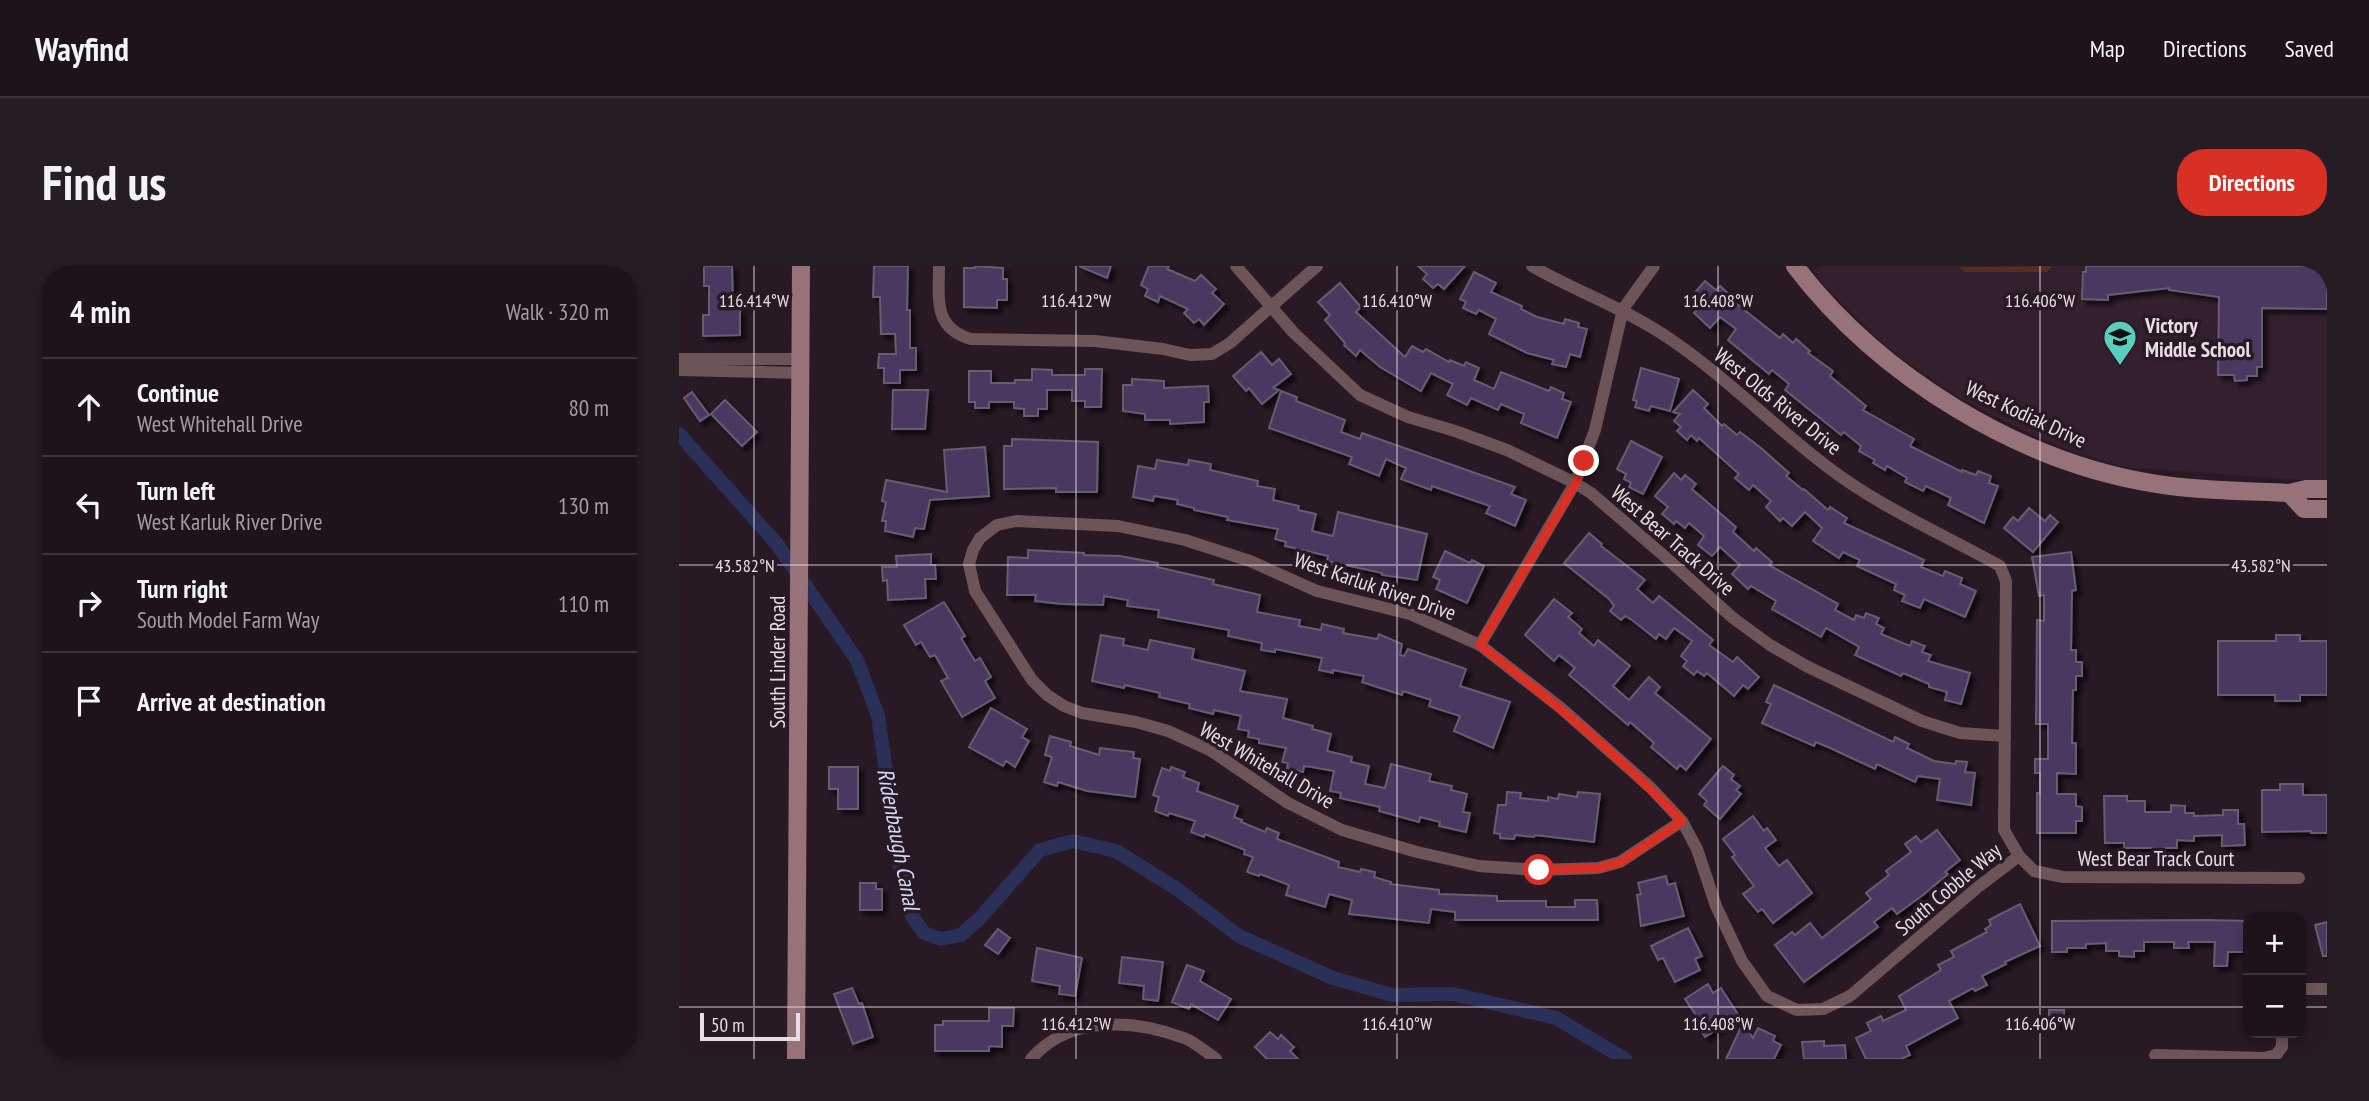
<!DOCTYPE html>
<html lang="en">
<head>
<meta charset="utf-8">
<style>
	:root { --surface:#1e131b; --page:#261c24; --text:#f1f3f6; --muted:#a19ea3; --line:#3c323a; --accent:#d93025 }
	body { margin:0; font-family:"PT Sans Narrow",sans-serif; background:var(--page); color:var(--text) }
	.controls { position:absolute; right:21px; bottom:21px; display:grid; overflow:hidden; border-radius:14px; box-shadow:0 4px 10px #0003 }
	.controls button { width:63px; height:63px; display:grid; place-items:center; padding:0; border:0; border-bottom:2px solid var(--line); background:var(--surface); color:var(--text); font:35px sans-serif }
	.scale { position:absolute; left:21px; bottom:18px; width:100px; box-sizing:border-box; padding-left:7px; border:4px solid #e8dde5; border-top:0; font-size:19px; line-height:24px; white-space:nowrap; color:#e8dde5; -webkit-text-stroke:5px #281924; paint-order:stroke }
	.stop { position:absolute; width:21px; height:21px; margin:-16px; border:5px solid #d93025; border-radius:50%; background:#fff }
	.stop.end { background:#d93025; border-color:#fff; box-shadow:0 2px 7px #0008 }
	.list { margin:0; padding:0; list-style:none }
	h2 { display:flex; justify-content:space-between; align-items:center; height:91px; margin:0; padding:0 28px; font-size:30px }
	h2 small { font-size:23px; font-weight:400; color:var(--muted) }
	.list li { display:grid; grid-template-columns:46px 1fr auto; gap:21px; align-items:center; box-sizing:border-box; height:98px; padding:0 28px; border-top:2px solid var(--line) }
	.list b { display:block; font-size:26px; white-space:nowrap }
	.list p { margin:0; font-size:23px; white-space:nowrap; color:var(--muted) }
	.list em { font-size:23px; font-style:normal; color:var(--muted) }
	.icon { flex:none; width:38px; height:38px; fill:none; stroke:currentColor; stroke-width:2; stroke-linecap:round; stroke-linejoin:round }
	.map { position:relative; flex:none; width:1648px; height:793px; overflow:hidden; border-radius:28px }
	header { display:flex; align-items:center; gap:42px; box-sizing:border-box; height:98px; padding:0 35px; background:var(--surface); border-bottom:2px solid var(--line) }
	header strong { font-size:33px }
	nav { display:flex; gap:38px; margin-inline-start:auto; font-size:24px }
	.intro { display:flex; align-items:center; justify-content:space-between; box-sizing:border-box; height:168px; padding:0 42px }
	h1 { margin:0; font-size:49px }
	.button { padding:18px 32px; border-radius:28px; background:var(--accent); color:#fff; font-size:24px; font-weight:700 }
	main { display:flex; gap:42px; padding:0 42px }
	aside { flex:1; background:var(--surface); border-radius:28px; box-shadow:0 4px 10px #0003 }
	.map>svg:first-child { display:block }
	.built { fill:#341f2e }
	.green { fill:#552d21 }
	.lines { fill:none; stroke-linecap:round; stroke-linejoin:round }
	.canal { stroke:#2a3058; stroke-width:14 }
	.building { fill:#4c3861; stroke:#665d70; stroke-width:2; filter:url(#shadow) }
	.street { stroke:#6c5458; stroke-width:12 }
	.secondary { stroke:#987279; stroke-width:18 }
	.route { stroke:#d93025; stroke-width:9 }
	.ticks { fill:none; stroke:#e8dde5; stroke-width:2; stroke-opacity:0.45 }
	.labels { text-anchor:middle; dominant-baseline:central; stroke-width:7; stroke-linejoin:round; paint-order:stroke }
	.poi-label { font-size:21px; font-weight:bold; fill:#e8dde5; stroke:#281924; text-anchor:start }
	.street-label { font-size:21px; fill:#e8dde5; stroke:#281924 }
	.water-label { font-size:23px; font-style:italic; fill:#d2d9f6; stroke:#281924 }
	.ticks-label { font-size:18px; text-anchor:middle; fill:#e8dde5; stroke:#281924; stroke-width:7; stroke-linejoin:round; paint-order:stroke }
</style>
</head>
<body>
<header>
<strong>Wayfind</strong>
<nav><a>Map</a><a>Directions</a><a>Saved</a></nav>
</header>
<div class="intro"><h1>Find us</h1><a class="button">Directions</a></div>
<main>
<aside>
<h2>4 min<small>Walk · 320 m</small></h2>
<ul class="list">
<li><svg class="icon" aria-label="ahead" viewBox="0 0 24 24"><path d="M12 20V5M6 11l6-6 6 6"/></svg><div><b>Continue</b><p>West Whitehall Drive</p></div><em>80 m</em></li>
<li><svg class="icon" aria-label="left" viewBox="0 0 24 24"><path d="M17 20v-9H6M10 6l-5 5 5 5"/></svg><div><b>Turn left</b><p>West Karluk River Drive</p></div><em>130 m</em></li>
<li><svg class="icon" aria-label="right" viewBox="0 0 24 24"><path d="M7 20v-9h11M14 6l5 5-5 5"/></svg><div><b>Turn right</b><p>South Model Farm Way</p></div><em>110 m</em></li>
<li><svg class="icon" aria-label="arrive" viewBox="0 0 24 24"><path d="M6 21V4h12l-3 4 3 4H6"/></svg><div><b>Arrive at destination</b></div></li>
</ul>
</aside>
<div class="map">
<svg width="1648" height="793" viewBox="0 0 1648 793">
	<defs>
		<filter id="shadow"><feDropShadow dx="4.5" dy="4.5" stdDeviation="2" flood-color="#0009"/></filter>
	</defs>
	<rect width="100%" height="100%" fill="#281924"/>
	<polygon class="built" points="1140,0 1648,0 1648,216 1445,201 1390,184 1352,169 1280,132 1219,90 1193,67 1149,24 1134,5"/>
	<polygon class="green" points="1374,0 1368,6 1286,6 1279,1"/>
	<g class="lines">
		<polyline class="canal" points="0,168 98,278 178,394 199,450 220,597 233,650 245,667 262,673 282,669 300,653 361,584 394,575 437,585 498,623 560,670 654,712 713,729 774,728 877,752 946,793"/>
	</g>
	<g class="building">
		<polygon points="25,0 53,0 54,34 56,34 56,43 61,43 61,69 24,70 24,49 30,49 30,20 25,20"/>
		<polygon points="195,0 229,0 228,44 231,44 231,82 237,82 237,104 221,104 221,117 205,117 205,102 199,102 200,88 217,88 216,68 202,68 201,31 194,31"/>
		<polygon points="296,0 324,2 324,13 328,13 328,34 318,34 318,42 285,41 285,2 296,2"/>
		<polygon points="400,0 432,0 428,12"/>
		<polygon points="470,0 490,0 488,3 516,15 522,9 537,23 533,27 545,38 525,59 520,53 515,57 505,47 509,43 481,30 479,36 466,30 469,23 462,19"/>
		<polygon points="739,0 786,0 765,23 759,18 754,22 744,13 748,8"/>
		<polygon points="1407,0 1648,0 1648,43 1583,42 1583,101 1578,101 1578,110 1568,110 1568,114 1556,115 1555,109 1539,109 1540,31 1490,24 1490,22 1429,29 1429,34 1403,33 1404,6 1407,6"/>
		<polygon points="795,6 817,17 812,26 843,40 842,43 858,51 885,58 886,53 900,57 899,61 908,63 901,91 891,88 887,101 873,98 875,94 848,87 810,68 817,53 800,44 797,48 784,42 787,36 781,33"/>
		<polygon points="1026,15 1037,24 1041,20 1052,30 1050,32 1101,72 1104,68 1114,77 1117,73 1131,85 1129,87 1154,105 1151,110 1187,140 1184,144 1235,173 1231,180 1283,206 1283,204 1297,209 1299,205 1312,210 1310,217 1319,220 1305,257 1269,239 1272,232 1247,220 1244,225 1226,216 1228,212 1208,200 1206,204 1194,197 1196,194 1180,185 1182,180 1165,166 1162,169 1106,124 1110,118 1093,104 1090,108 1049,74 1057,63 1041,51 1031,62 1015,47 1023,39 1013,30"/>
		<polygon points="661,17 682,41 677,46 726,91 733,80 744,86 747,83 770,96 771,94 785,100 787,96 800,102 795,114 815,123 822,106 870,125 872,121 885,127 883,133 892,136 878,172 842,157 845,148 822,138 819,144 792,132 788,139 768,129 774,118 752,107 742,125 701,101 681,84 677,90 665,79 666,77 646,54 651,49 639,36"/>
		<polygon points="582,86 593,99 600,93 612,108 594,122 600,124 583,138 570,122 567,125 554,110"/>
		<polygon points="962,102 1000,113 991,145 972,140 970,145 956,141 958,135 954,134"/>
		<polygon points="353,103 373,104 373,109 406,109 406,103 423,103 422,141 406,141 406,135 393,135 393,124 368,124 368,143 359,143 359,150 345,150 345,143 335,142 335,136 310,136 310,142 296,142 296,136 290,136 290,105 312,105 312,117 336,117 336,114 353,114"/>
		<polygon points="453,113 485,115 485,122 529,120 530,136 525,136 525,156 491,158 491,154 466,154 466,148 444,145 444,119 453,119"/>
		<polygon points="214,124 249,124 246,163 213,163"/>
		<polygon points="1014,124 1029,138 1025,142 1043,160 1045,158 1058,169 1061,166 1082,182 1110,207 1107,210 1124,224 1125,223 1149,244 1151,241 1168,252 1165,257 1245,294 1242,301 1264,310 1266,305 1283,312 1281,318 1297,325 1286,351 1245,333 1241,342 1223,335 1226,329 1215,324 1217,318 1178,300 1181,294 1164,286 1160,292 1134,275 1143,262 1126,246 1113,260 1104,252 1101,255 1087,241 1092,235 1074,219 1070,224 1056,212 1060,208 1020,172 1018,175 1012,169 1008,174 998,165 1002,161 995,155 1001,148 994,146"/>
		<polygon points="602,125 618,131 617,135 666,154 662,166 681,173 683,167 836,221 832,228 847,234 836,260 807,247 811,240 753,220 752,224 722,213 727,202 707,193 700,210 670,198 673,191 590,162"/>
		<polygon points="13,126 30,149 21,155 5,132"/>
		<polygon points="46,134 78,166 63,180 32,148"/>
		<polygon points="333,173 419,176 418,226 377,226 377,222 325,223 325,180 333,180"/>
		<polygon points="952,175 983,191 964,228 950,221 952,217 945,213 947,208 938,203"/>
		<polygon points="306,181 310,230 251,234 245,263 236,262 234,271 206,265 207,255 203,255 207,236 203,235 207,214 268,226 265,184"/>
		<polygon points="478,194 509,199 510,194 532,198 531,204 579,215 578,220 596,223 594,234 620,240 619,244 637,248 633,265 654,270 659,246 748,268 738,314 703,309 703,307 648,295 649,290 606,280 607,276 596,273 599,263 548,254 549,251 515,244 515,242 498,238 499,234 475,230 474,235 454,231 459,200 476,203"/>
		<polygon points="995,207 1002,214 1006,209 1017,218 1013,223 1057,261 1054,266 1075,285 1077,282 1093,296 1090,299 1159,338 1156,344 1175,354 1177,349 1185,352 1187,347 1200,352 1197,358 1205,362 1202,368 1231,380 1233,375 1246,380 1243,386 1252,389 1249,395 1291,407 1282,438 1266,434 1268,426 1250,421 1250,418 1224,407 1222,410 1176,389 1180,381 1147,362 1142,371 1093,343 1097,335 1072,320 1069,323 1053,308 1061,299 1041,281 1033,290 1019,279 1025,270 1010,257 1006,262 997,255 995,258 983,248 989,241 976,230"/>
		<polygon points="1350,242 1366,255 1371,249 1379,256 1354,286 1325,262 1334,251 1339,255"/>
		<polygon points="910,267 923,278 922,280 966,314 958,323 974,337 980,330 1034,374 1030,379 1054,396 1058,391 1080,411 1069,423 1064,419 1055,430 1028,407 1025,410 1018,405 1015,409 1004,400 1008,395 1002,390 1013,375 995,362 987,373 980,368 977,373 953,354 946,350 942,354 931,345 935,340 930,333 885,297"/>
		<polygon points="349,284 405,287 405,289 441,290 479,297 478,301 535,314 534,318 581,329 578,346 621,354 620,360 642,364 643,358 665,363 664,367 698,373 700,368 723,378 721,389 725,390 729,383 787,403 781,420 831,436 814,482 775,465 781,450 750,440 752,434 724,425 723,429 683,416 685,410 654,404 654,407 640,404 643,392 596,383 596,386 582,384 583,377 549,370 550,364 479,351 480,344 448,340 449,334 425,330 424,339 383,338 356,335 357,329 328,329 329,291 349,292"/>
		<polygon points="766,285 791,297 793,294 805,300 788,337 757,323 761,314 754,311"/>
		<polygon points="1392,286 1397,324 1393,325 1392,384 1397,384 1397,396 1403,396 1403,410 1397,410 1397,424 1394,424 1393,477 1397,477 1397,508 1378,507 1378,528 1397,528 1397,540 1403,541 1403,555 1397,555 1397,567 1358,567 1358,527 1361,527 1361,507 1356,507 1356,493 1369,493 1369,458 1357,458 1358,354 1365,355 1365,329 1360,330 1353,291"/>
		<polygon points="252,288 252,299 256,299 257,313 246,313 247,332 209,334 208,314 204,315 203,301 218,301 217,290"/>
		<polygon points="875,333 893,347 889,351 903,363 900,367 915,380 919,374 951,400 934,420 950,434 970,411 981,421 976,427 1032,473 1007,504 1001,499 998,503 972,481 975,477 951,456 949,459 890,409 896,402 880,389 875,395 846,369"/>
		<polygon points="265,336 286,370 282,372 296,395 301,392 312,411 306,415 316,432 283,451 262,415 269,412 256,389 251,391 242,376 237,379 225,359"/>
		<polygon points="422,369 445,373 444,379 469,384 471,374 515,383 513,393 566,405 561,425 608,433 604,452 634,460 633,463 652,468 648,485 673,491 672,496 690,500 686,518 706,522 712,498 752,508 750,515 773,520 772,524 788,528 784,546 791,547 787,566 760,560 761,556 741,551 740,556 700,545 701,541 661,532 662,527 651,525 655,505 633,501 625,500 624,506 608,502 609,497 603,496 607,482 580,477 580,473 569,471 570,465 559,463 562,450 535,444 534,448 510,442 511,438 480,431 481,427 446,419 445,422 413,415"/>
		<polygon points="1597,369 1621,369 1621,375 1648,375 1648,429 1621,429 1621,435 1596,435 1596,429 1539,429 1539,375 1597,375"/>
		<polygon points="1095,419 1214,476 1216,471 1230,478 1228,482 1255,495 1276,498 1277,495 1288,496 1286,506 1296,507 1292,539 1258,534 1261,513 1239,510 1236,516 1198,498 1196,503 1149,481 1137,476 1135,480 1083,457 1092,438 1087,436"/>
		<polygon points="312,442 348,463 343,471 350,475 336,501 327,495 324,500 290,481"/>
		<polygon points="371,470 392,476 391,480 420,489 421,482 455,486 454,492 461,493 456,531 408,525 379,516 378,520 365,516 373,491 366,489"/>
		<polygon points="1044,500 1055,509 1052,513 1061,520 1057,524 1062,528 1041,553 1025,539 1028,535 1020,528"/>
		<polygon points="150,501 179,501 179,543 159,543 159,523 150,523"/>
		<polygon points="492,501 506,506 504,511 520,517 518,525 559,540 555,551 563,554 562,556 586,566 588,562 600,567 598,573 660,596 659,601 681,606 682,603 696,606 695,611 712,616 711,618 760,624 760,628 818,630 818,635 867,635 867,641 896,641 896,634 918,634 919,654 776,654 776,646 752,643 750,657 670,648 673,634 650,628 646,641 607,629 610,619 581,608 580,610 568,606 574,591 565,588 566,584 526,568 525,571 512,566 516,555 490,547 489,550 476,545 480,531 474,529 483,502 491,505"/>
		<polygon points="1601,518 1624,518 1624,529 1648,529 1648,567 1632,567 1632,565 1583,566 1583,524 1601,524"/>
		<polygon points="828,526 842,527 841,532 869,535 869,531 879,533 880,528 898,531 899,526 921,528 915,576 856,569 855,571 836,569 835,573 821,572 821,568 815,567 819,539 827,539"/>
		<polygon points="1425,530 1448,530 1448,535 1466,535 1466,546 1492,546 1492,539 1506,540 1506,547 1515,547 1515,550 1544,549 1544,544 1559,544 1559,558 1565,558 1566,579 1543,580 1543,569 1515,570 1515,575 1498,574 1498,582 1445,582 1445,577 1426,577"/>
		<polygon points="1074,550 1085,565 1088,562 1097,574 1086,582 1100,600 1108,594 1133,627 1094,657 1083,643 1079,646 1064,628 1075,620 1053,591 1056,589 1044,573"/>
		<polygon points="1258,564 1281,594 1266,606 1269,608 1244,629 1218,648 1213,642 1195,656 1199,661 1125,716 1096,679 1113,666 1116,669 1131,657 1143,672 1192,633 1187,627 1210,609 1207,605 1232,586 1226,578 1237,570 1242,576"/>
		<polygon points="987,610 989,619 996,617 1005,650 962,660 958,629 962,628 959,617"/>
		<polygon points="181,617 197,617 197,623 203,623 203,644 181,644"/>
		<polygon points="1341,638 1361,680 1326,696 1327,698 1303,710 1308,719 1296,725 1294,722 1270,735 1279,752 1227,780 1231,789 1222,793 1187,793 1177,772 1192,765 1188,757 1202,750 1204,755 1227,744 1220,730 1262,704 1259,699 1275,691 1272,685 1308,666 1306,663 1312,659 1310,654"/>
		<polygon points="1528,654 1569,655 1568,686 1549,686 1548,700 1535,700 1536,676 1509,676 1510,682 1495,682 1495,676 1465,676 1465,685 1455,685 1455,691 1440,690 1440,685 1427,685 1427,677 1407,678 1407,682 1388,682 1388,686 1373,686 1373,655"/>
		<polygon points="1648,656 1648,690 1644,690 1636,659"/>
		<polygon points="1009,662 1023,690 1016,693 1021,704 996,716 984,692 979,694 972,680"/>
		<polygon points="319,663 331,672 319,688 306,679"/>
		<polygon points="358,682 403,692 396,730 380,728 381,720 353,715"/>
		<polygon points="443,691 484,696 479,735 464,733 465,720 440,717"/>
		<polygon points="508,699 525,705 521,715 552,733 539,754 512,738 510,743 493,736"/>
		<polygon points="1029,718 1034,727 1042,722 1060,750 1026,771 1019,760 1023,758 1006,733"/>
		<polygon points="173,722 180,738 183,737 194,771 174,778 155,728"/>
		<polygon points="310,742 335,742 334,760 323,760 323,781 310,780 310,785 256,785 256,759 264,759 264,755 310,755"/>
		<rect x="1370" y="744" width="15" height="13"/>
		<polygon points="1064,757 1074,772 1079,762 1096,770 1094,775 1102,779 1095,793 1047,793"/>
		<polygon points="591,766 599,773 602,769 615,781 611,785 619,793 588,793 576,781"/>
		<polygon points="1145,775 1145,780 1166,779 1167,793 1125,793 1123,776"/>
	</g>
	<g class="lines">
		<g class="street">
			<path d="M260,0C260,33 254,62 292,73L416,75L484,83L511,89L533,88L551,77L638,0"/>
			<polyline points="557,0 614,66 681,129 729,151 776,165 828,184 896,217 912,227 984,289 1054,352 1091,379 1129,401 1243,455 1281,467 1326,470"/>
			<path d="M853,0C896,25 943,41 985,69C1043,107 1091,157 1146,199C1200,241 1262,267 1321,300L1327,315L1325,564L1340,590L1355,605L1384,611L1620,612"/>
			<polyline points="0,93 122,93"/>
			<polyline points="0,104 122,107"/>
			<polyline points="801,379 896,217 916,164 944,43 975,0"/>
			<polyline points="1003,555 941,596 919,602 860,604 800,600 738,586 663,564 609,537 531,484 489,465 457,456 403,447 385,440 368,429 353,414 296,325 290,298 294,284 301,272 318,259 337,255 439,260 506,274 571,295 638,325 731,348 801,379 882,442 971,521 1003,555 1018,583 1037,640 1063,695 1088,730 1118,744 1144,743 1171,730 1299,621 1340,590"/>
			<polyline points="1622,723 1648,723"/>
			<polyline points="1476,789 1585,792 1597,789 1603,781 1603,767"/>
			<path d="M352,793C390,749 455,753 505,772C516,776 527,786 537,793"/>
		</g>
		<g class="secondary">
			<path d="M1116,0C1200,110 1341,197 1478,218C1521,225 1567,225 1610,227L1627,223H1648"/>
			<polyline points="1610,227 1625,243 1648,243"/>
			<polyline points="117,793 122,0"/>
		</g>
	</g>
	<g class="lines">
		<path class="route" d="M860,604L919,602L942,596L1003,555C941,490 872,434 801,379L897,217L905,195"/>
	</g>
	<path class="ticks" d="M75,0V793M397,0V793M718,0V793M1039,0V793M1361,0V793M0,299H1648M0,741H1569M1622,741H1648"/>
	<defs>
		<symbol id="school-pin" viewBox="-11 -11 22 30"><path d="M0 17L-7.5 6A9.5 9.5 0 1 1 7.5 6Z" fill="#59cebf" stroke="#281924"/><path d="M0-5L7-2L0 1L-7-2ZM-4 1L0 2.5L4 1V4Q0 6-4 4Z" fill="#111"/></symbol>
	</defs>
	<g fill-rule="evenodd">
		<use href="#school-pin" x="1422" y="52" width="38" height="52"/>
	</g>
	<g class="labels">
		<g class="poi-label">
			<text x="1466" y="59">Victory<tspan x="1466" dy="24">Middle School</tspan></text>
		</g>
		<g class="street-label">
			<text transform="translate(1099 135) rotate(39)">West Olds River Drive</text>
			<text transform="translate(1347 148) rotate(25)">West Kodiak Drive</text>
			<text transform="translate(994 274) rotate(41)">West Bear Track Drive</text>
			<text transform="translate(696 320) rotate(19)">West Karluk River Drive</text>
			<text transform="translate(98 396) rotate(-90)">South Linder Road</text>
			<text transform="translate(588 499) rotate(30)">West Whitehall Drive</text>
			<text x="1477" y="592">West Bear Track Court</text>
			<text transform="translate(1269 623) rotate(-40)">South Cobble Way</text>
		</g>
		<g class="water-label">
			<text transform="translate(220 573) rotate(79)">Ridenbaugh Canal</text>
		</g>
	</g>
	<g class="ticks-label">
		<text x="75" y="41">116.414°W</text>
		<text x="397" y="41">116.412°W</text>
		<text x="718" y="41">116.410°W</text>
		<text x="1039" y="41">116.408°W</text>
		<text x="1361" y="41">116.406°W</text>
		<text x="66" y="306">43.582°N</text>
		<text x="1582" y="306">43.582°N</text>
		<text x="397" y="764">116.412°W</text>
		<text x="718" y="764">116.410°W</text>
		<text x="1039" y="764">116.408°W</text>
		<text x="1361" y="764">116.406°W</text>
	</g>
</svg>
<div class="controls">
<button>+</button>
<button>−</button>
</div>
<div class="scale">50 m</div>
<div class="stop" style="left:860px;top:604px"></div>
<div class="stop end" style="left:905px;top:195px"></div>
</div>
</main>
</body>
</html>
